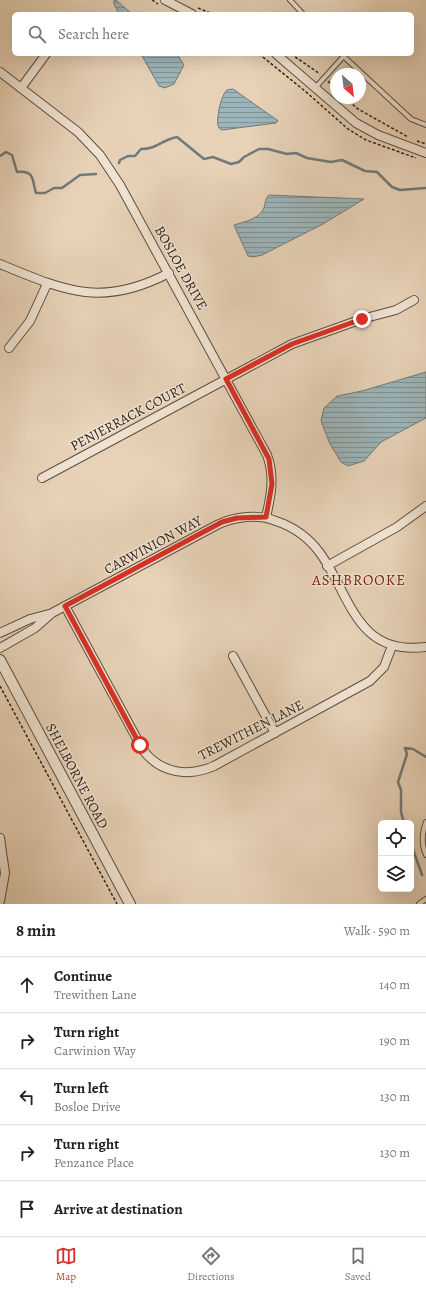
<!DOCTYPE html>
<html lang="en">
<head>
<meta charset="utf-8">
<style>
	:root { --surface:#fff; --page:#f2f2f2; --text:#222; --muted:#767676; --line:#e0e0e0; --accent:#d93025 }
	body { margin:0; font-family:Alegreya,serif; background:var(--page); color:var(--text) }
	.controls { position:absolute; right:12px; bottom:12px; display:grid; overflow:hidden; border-radius:6px; box-shadow:0 4px 16px #0002 }
	.controls button { width:36px; height:36px; display:grid; place-items:center; padding:0; border:0; border-bottom:1px solid var(--line); background:var(--surface); color:var(--text); font:20px sans-serif }
	.compass { position:absolute; left:330px; top:68px; width:36px; height:36px; border-radius:50%; background:var(--surface); box-shadow:0 4px 16px #0002; rotate:152deg }
	.stop { position:absolute; width:12px; height:12px; margin:-9px; border:3px solid #d93025; border-radius:50%; background:#fff }
	.stop.end { background:#d93025; border-color:#fff; box-shadow:0 1px 4px #0008 }
	.list { margin:0; padding:0; list-style:none }
	h2 { display:flex; justify-content:space-between; align-items:center; height:52px; margin:0; padding:0 16px; font-size:17px }
	h2 small { font-size:13px; font-weight:400; color:var(--muted) }
	.list li { display:grid; grid-template-columns:26px 1fr auto; gap:12px; align-items:center; box-sizing:border-box; height:56px; padding:0 16px; border-top:1px solid var(--line) }
	.list b { display:block; font-size:15px; white-space:nowrap }
	.list p { margin:0; font-size:13px; white-space:nowrap; color:var(--muted) }
	.list em { font-size:13px; font-style:normal; color:var(--muted) }
	.icon { flex:none; width:22px; height:22px; fill:none; stroke:currentColor; stroke-width:2; stroke-linecap:round; stroke-linejoin:round }
	.map { position:relative; flex:none; width:426px; height:904px; overflow:hidden }
	.search { position:absolute; background:var(--surface); box-shadow:0 4px 16px #0002; left:12px; right:12px; top:12px; height:44px; display:flex; align-items:center; gap:10px; box-sizing:border-box; padding:0 14px; border-radius:6px; color:var(--muted); font-size:15px }
	.sheet { height:332px; background:var(--surface) }
	nav { display:flex; justify-content:space-around; align-items:center; box-sizing:border-box; height:56px; border-top:1px solid var(--line); background:var(--surface); font-size:11px; color:var(--muted) }
	nav a { display:grid; justify-items:center; gap:2px }
	nav .on { color:var(--accent) }
	.map>svg:first-child { display:block }
	.water { fill:url(#water-rules); stroke:#707a7a }
	.lines { fill:none; stroke-linecap:round; stroke-linejoin:round }
	.stream { stroke:#707a7a; stroke-width:2.5 }
	.service-casing { stroke:#5d4e42; stroke-width:6 }
	.minor-casing { stroke:#5d4e42; stroke-width:10 }
	.tertiary-casing { stroke:#5d4e42; stroke-width:12 }
	.path { stroke:#2f221b; stroke-width:1.5; stroke-dasharray:3 2; stroke-linecap:butt }
	.service { stroke:#efe2d0; stroke-width:4 }
	.minor { stroke:#efe2d0; stroke-width:8 }
	.tertiary { stroke:#efe2d0; stroke-width:10 }
	.route { stroke:#d93025; stroke-width:5 }
	.labels { text-anchor:middle; dominant-baseline:central; stroke-width:3; stroke-linejoin:round; paint-order:stroke }
	.street-label { font-size:14px; fill:#2f221b; stroke:#efe2d0 }
	.neighbourhood-label { font-size:15px; letter-spacing:1px; fill:#7a1f14; stroke:#efe2d0 }
</style>
</head>
<body>
<div class="map">
<svg width="426" height="904" viewBox="0 0 426 904">
	<defs>
		<pattern id="water-rules" width="6" height="5" patternUnits="userSpaceOnUse"><rect width="6" height="5" fill="#9cb5ba"/><path d="M0 2.5h6" fill="none" stroke="#809396"/></pattern>
	</defs>
	<rect width="100%" height="100%" fill="#e7d2b7"/>
	<filter id="stains"><feTurbulence type="fractalNoise" baseFrequency=".005" numOctaves="4"/><feColorMatrix values="0 0 0 0 .2 0 0 0 0 .09 0 0 0 0 .02 0 0 0 .5 -.17"/></filter>
	<radialGradient id="worn" r=".72"><stop offset=".6" stop-color="#630" stop-opacity="0"/><stop offset="1" stop-color="#630" stop-opacity=".3"/></radialGradient>
	<g class="water">
		<polygon points="114,0 116,0 132,14 119,14 114,4"/>
		<polygon points="141,54 177,54 184,65 174,84 165,88 159,86"/>
		<path d="M233,89L277,120L278,121L276,123L222,130L219,128C215,122 221,94 227,90C227,90 233,89 233,89Z"/>
		<path d="M269,195L364,199L323,224L262,255L253,257L248,256L234,225C244,222 258,219 263,210C266,204 264,200 269,195Z"/>
		<polygon points="426,372 426,418 381,442 364,461 348,466 341,462 330,444 321,421 324,408 337,396 362,391"/>
	</g>
	<g class="lines">
		<g class="stream">
			<path d="M0,156L6,152L12,155L17,172C35,170 32,180 36,193H45L54,188H62L80,175L96,174"/>
			<path d="M119,163L120,160L128,156H135L141,149C158,149 161,140 177,137L204,159L213,157L231,164L239,162L244,157L259,149H268L287,154L296,153L307,158L331,162L342,160L365,171L377,172L392,187L400,190L426,188"/>
			<polyline points="404,823 401,812 401,790 398,782 407,754 405,748 413,749 426,757"/>
			<path d="M411,840C413,853 418,862 422,875"/>
		</g>
		<defs>
			<g id="service">
				<polyline points="290,0 303,14"/>
				<polyline points="341,54 411,119 426,125"/>
				<polyline points="315,88 343,57"/>
				<path d="M426,822C422,833 421,844 426,855"/>
				<polyline points="419,904 426,899"/>
			</g>
			<g id="minor">
				<polyline points="165,0 192,14"/>
				<polyline points="276,54 356,123 378,135 426,153"/>
				<path d="M0,72L78,132L100,155L120,185L267,455C275,476 271,496 266,517"/>
				<polyline points="21,88 46,54"/>
				<path d="M0,264C65,291 102,308 169,273"/>
				<polyline points="9,348 30,321 47,284"/>
				<polyline points="42,478 292,344 362,319 396,310 414,300"/>
				<polyline points="327,566 397,527 426,506"/>
				<path d="M65,606L143,750C161,774 189,777 214,766L370,681L384,667L392,646"/>
				<polyline points="0,633 30,619 49,614"/>
				<path d="M0,648L35,628L52,613L217,525C235,516 258,514 276,521C294,527 309,538 320,553C351,596 356,656 426,647"/>
				<polyline points="233,656 275,733"/>
				<polyline points="0,838 5,873 0,901"/>
			</g>
			<polyline id="tertiary" points="0,660 130,904"/>
		</defs>
		<use href="#service" class="service-casing"/>
		<use href="#minor" class="minor-casing"/>
		<use href="#tertiary" class="tertiary-casing"/>
		<g class="path">
			<polyline points="152,0 158,4"/>
			<polyline points="198,8 213,14"/>
			<polyline points="259,54 305,91 348,129 366,140 416,158"/>
			<polyline points="291,54 320,74"/>
			<polyline points="328,81 336,89"/>
			<polyline points="345,98 358,109 408,137"/>
			<polyline points="417,141 426,144"/>
			<polyline points="0,686 117,904"/>
		</g>
		<use href="#service" class="service"/>
		<use href="#minor" class="minor"/>
		<use href="#tertiary" class="tertiary"/>
	</g>
	<g class="lines">
		<polyline class="route" points="140,745 65,606 222,522 237,518 266,517 272,484 269,459 226,379 292,344 362,319"/>
	</g>
	<g class="labels">
		<g class="street-label">
			<text transform="translate(181 268) rotate(61)">BOSLOE DRIVE</text>
			<text transform="translate(128 417) rotate(-28)">PENJERRACK COURT</text>
			<text transform="translate(153 545) rotate(-28)">CARWINION WAY</text>
			<text transform="translate(251 730) rotate(-27)">TREWITHEN LANE</text>
			<text transform="translate(77 776) rotate(62)">SHELBORNE ROAD</text>
		</g>
		<g class="neighbourhood-label">
			<text x="359" y="580">ASHBROOKE</text>
		</g>
	</g>
	<rect width="100%" height="100%" filter="url(#stains)"/>
	<rect width="100%" height="100%" fill="url(#worn)"/>
</svg>
<div class="controls">
<button><svg class="icon" aria-label="locate" viewBox="0 0 24 24"><circle cx="12" cy="12" r="6"/><path d="M12 2v4M12 18v4M2 12h4M18 12h4"/></svg></button>
<button><svg class="icon" aria-label="layers" viewBox="0 0 24 24"><path d="M12 4l9 5-9 5-9-5zM3 14l9 5 9-5"/></svg></button>
</div>
<svg class="compass" viewBox="-18 -18 36 36"><path d="M0-13l5 13h-10z" fill="#e53935"/><path d="M0 13l5-13h-10z" fill="#767676"/></svg>
<div class="stop" style="left:140px;top:745px"></div>
<div class="stop end" style="left:362px;top:319px"></div>
<div class="search"><svg class="icon" aria-label="search" viewBox="0 0 24 24"><circle cx="10" cy="10" r="6"/><path d="M15 15l6 6"/></svg>Search here</div>
</div>
<section class="sheet">
<h2>8 min<small>Walk · 590 m</small></h2>
<ul class="list">
<li><svg class="icon" aria-label="ahead" viewBox="0 0 24 24"><path d="M12 20V5M6 11l6-6 6 6"/></svg><div><b>Continue</b><p>Trewithen Lane</p></div><em>140 m</em></li>
<li><svg class="icon" aria-label="right" viewBox="0 0 24 24"><path d="M7 20v-9h11M14 6l5 5-5 5"/></svg><div><b>Turn right</b><p>Carwinion Way</p></div><em>190 m</em></li>
<li><svg class="icon" aria-label="left" viewBox="0 0 24 24"><path d="M17 20v-9H6M10 6l-5 5 5 5"/></svg><div><b>Turn left</b><p>Bosloe Drive</p></div><em>130 m</em></li>
<li><svg class="icon" aria-label="right" viewBox="0 0 24 24"><path d="M7 20v-9h11M14 6l5 5-5 5"/></svg><div><b>Turn right</b><p>Penzance Place</p></div><em>130 m</em></li>
<li><svg class="icon" aria-label="arrive" viewBox="0 0 24 24"><path d="M6 21V4h12l-3 4 3 4H6"/></svg><div><b>Arrive at destination</b></div></li>
</ul>
</section>
<nav>
<a class="on"><svg class="icon" aria-label="map" viewBox="0 0 24 24"><path d="M3 6l6-2 6 2 6-2v14l-6 2-6-2-6 2zM9 4v14M15 6v14"/></svg>Map</a>
<a><svg class="icon" aria-label="directions" viewBox="0 0 24 24"><path d="M12 3l9 9-9 9-9-9zM9 14v-3h6M13 9l2 2-2 2"/></svg>Directions</a>
<a><svg class="icon" aria-label="saved" viewBox="0 0 24 24"><path d="M7 4h10v16l-5-4-5 4z"/></svg>Saved</a>
</nav>
</body>
</html>
